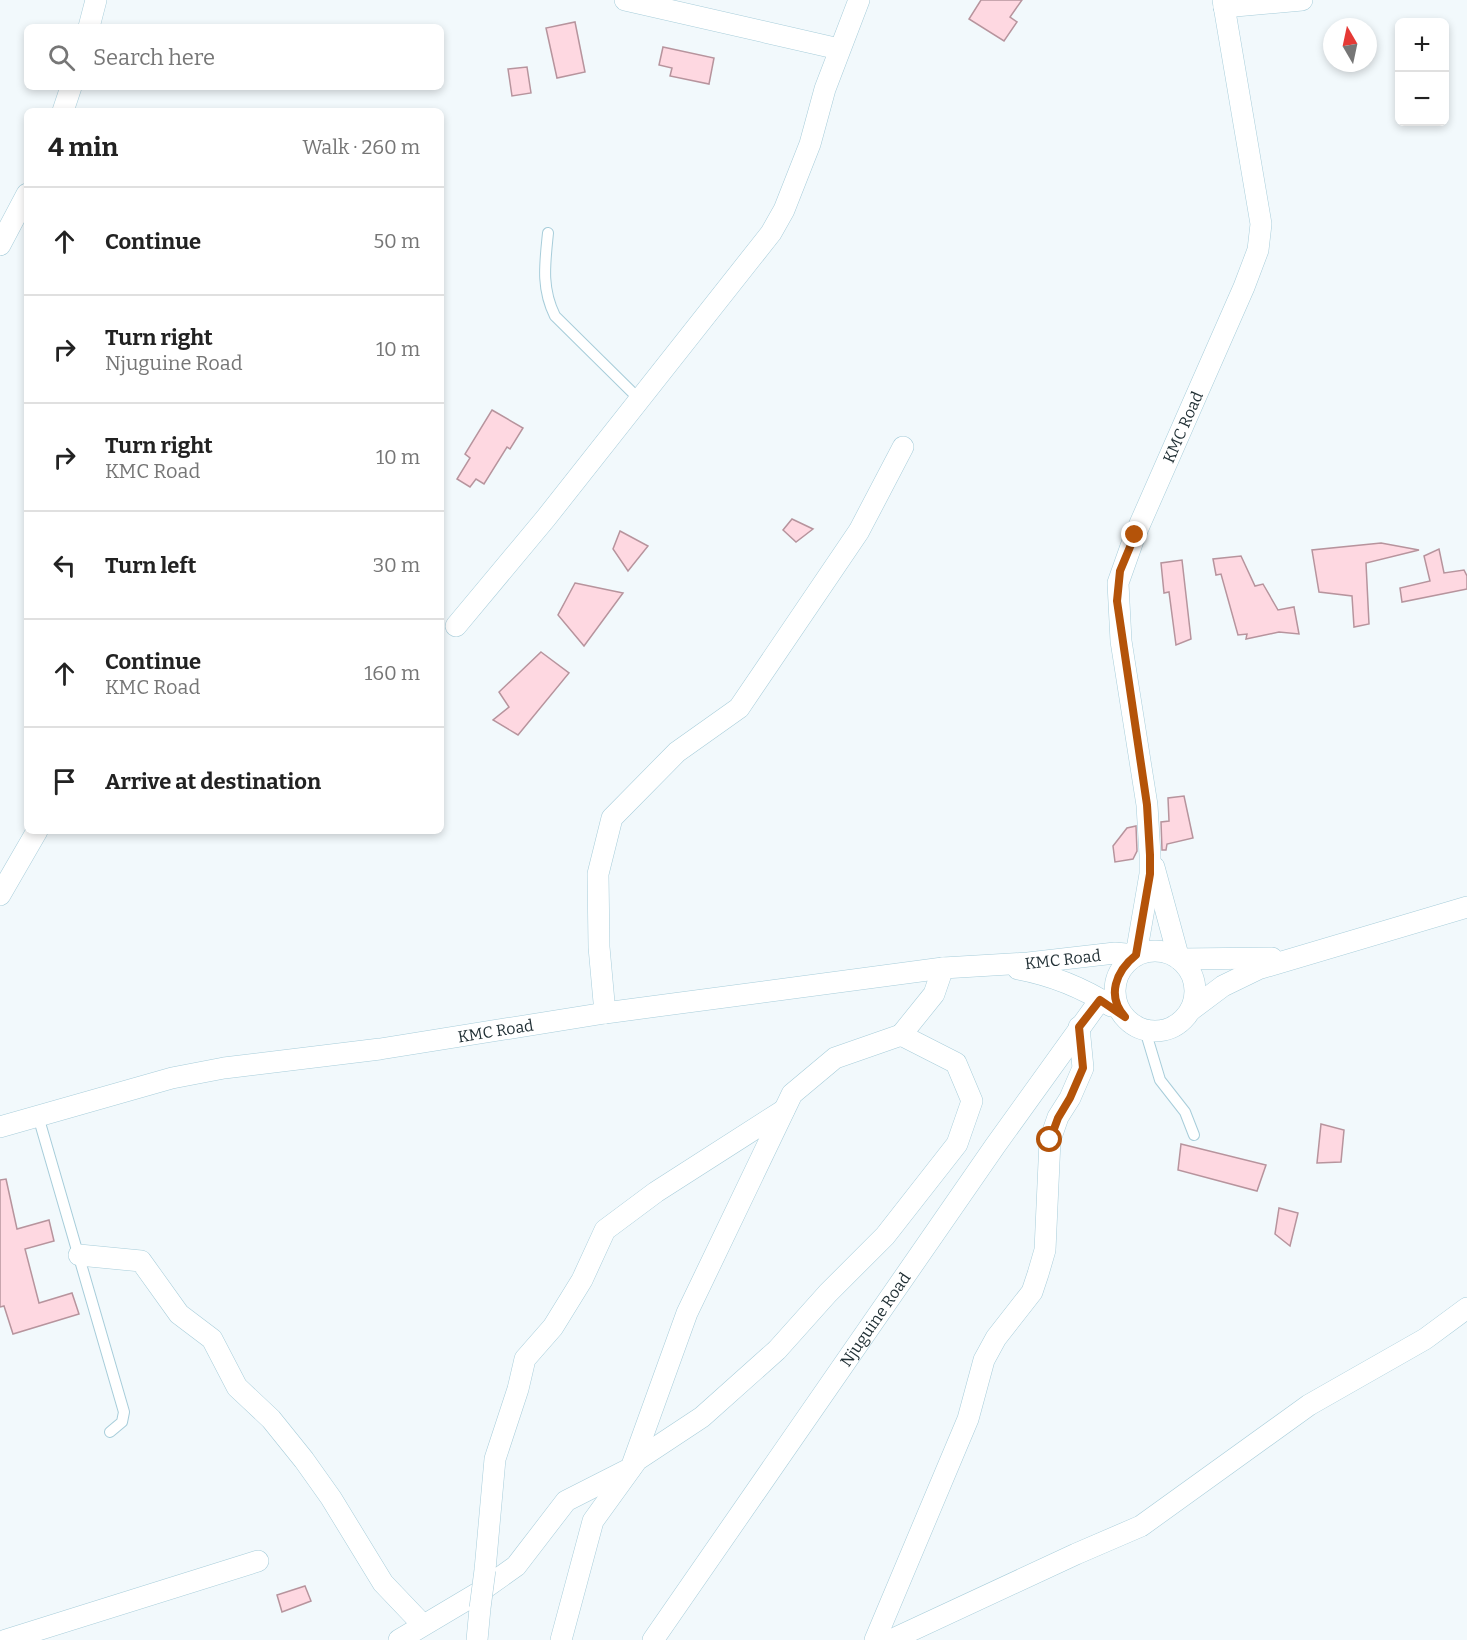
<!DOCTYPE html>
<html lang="en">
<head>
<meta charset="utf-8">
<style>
	:root { --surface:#fff; --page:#f6f6f6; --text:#222; --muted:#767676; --line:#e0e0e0 }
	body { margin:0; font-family:Bitter,serif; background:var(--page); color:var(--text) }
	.controls { position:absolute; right:18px; top:18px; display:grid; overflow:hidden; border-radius:9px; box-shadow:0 3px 9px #0003 }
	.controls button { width:54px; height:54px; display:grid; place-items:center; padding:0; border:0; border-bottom:2px solid var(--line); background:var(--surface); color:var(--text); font:30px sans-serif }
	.compass { position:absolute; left:1323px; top:18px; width:54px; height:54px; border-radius:50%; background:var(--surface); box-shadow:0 3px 9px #0003; rotate:351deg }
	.stop { position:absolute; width:18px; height:18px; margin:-14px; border:4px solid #b45309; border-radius:50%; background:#fff }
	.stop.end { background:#b45309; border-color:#fff; box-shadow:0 2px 6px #0008 }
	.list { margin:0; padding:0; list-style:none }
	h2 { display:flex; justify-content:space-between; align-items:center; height:78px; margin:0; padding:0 24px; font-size:26px }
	h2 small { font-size:20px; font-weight:400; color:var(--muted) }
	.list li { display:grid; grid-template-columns:39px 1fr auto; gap:18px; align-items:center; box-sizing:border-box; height:108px; padding:0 24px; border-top:2px solid var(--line) }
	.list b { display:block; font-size:22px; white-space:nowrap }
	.list p { margin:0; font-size:20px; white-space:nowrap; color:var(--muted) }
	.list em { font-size:20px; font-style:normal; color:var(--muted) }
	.icon { flex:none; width:33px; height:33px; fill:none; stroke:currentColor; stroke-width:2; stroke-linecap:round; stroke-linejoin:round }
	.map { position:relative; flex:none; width:1467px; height:1640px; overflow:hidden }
	.search { position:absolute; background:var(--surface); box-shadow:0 3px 9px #0003; left:24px; top:24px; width:420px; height:66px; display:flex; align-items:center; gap:15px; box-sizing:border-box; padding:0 21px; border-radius:9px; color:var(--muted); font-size:22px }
	.panel { position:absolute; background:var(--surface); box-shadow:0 3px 9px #0003; left:24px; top:108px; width:420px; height:726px; border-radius:9px }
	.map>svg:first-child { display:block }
	.building { fill:#fed8e1; stroke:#b7949d; stroke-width:1.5 }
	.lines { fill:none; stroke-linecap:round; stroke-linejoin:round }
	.lane-casing { stroke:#a7cdda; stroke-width:12 }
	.street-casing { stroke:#a7cdda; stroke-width:22 }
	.lane { stroke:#fff; stroke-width:10 }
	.street { stroke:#fff; stroke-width:21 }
	.street-bridge-casing { stroke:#a7cdda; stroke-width:22; stroke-linecap:butt }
	.street-bridge { stroke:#fff; stroke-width:21 }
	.route { stroke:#b45309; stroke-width:8 }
	.labels { text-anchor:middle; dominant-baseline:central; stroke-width:6; stroke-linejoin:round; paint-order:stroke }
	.street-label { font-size:16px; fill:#1f2e33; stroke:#fff }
</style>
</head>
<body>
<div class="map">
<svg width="1467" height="1640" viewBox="0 0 1467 1640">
	<rect width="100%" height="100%" fill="#f2f9fc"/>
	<g class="building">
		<polygon points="981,0 1022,0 1010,17 1017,22 1004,41 969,19"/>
		<polygon points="575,22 585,72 557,78 546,28"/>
		<polygon points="663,47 714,58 709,84 670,76 672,68 659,65"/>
		<polygon points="527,67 531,93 512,96 508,69"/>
		<polygon points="492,410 523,428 510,449 507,447 484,484 476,479 470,487 457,479 470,458 465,454"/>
		<polygon points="792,519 813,529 796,542 783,530"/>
		<polygon points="620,531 648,546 628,571 613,549"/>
		<polygon points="1381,543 1419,550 1366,563 1369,624 1354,627 1352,596 1319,592 1312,550"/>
		<polygon points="1439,549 1444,573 1464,570 1467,576 1467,589 1402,602 1400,588 1430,581 1424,556"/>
		<polygon points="1241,556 1255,586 1263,584 1278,610 1294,607 1299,634 1279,632 1246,639 1247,634 1238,635 1221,574 1216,575 1213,559"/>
		<polygon points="1182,560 1191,639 1176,645 1169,592 1164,593 1161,563"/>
		<polygon points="575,583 623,593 584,646 558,615"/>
		<polygon points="541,652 569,673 518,735 493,720 509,707 499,692"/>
		<polygon points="1184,796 1193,838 1167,844 1166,850 1162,850 1161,822 1169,821 1168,798"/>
		<polygon points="1136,826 1137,851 1133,859 1115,862 1113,846 1127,828"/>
		<polygon points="1321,1124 1344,1130 1341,1162 1317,1163"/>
		<polygon points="1181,1144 1266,1165 1257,1191 1178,1170"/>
		<polygon points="6,1179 17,1229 49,1220 54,1241 25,1249 39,1303 72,1293 79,1314 13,1334 4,1306 0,1307 0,1180"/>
		<polygon points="1279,1208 1298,1213 1290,1246 1275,1234"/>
		<polygon points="305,1586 311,1601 282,1612 277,1595"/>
	</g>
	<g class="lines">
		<defs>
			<g id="lane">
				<path d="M548,233C545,263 541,288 555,316L639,399"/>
				<polyline points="1145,1030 1160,1080 1185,1112 1194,1135"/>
				<polyline points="38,1116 124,1412 122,1422 110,1432"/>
			</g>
			<g id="street">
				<polyline points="625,0 839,49"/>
				<polyline points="1224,7 1302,0"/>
				<polyline points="89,27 96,0"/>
				<polyline points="63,111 71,87"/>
				<polyline points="0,245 27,194"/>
				<polyline points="456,626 546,518 771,233 784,210 810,144 825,89 859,0"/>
				<polyline points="1154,867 1179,959 1272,958"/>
				<polyline points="0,895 37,831"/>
				<circle cx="1155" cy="991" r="40"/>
				<path d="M1018,969C1050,975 1083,988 1111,1006"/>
				<polyline points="1191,1010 1223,986 1258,969 1467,907"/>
				<polyline points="605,1013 599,947 598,874 612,818 677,752 739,708 859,531 903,447"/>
				<path id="s1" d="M0,1127L172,1078L224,1068L380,1049L605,1013L943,968L1028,963L1115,953L1136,955L1150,874V855L1147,805L1121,641L1118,583L1135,535L1244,287L1258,250L1261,224L1223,0"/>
				<polyline points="79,1255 141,1261 179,1314 212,1339 237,1387 271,1419 304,1460 331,1498 383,1583 423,1625"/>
				<polyline points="485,1570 495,1459 518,1389 525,1359 553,1327 582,1280 605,1230 656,1192 784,1110"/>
				<polyline points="6,1640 258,1561"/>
				<polyline points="399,1640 478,1593 516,1566 566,1501 631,1468 687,1313 792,1094 835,1058 901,1035"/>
				<polyline points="477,1640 480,1608"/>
				<polyline points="561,1640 593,1521 637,1460 702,1417 777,1350 828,1293 885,1236 957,1144 972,1101 956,1063 901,1035 934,994 943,968"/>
				<path id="s2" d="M653,1640L995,1146L1100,1000"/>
				<polyline points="875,1640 968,1419 984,1360 996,1338 1032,1292 1038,1274 1045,1250 1050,1140 1058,1117 1070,1098 1083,1068 1079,1027"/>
				<polyline points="891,1640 1076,1554 1141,1526 1309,1405 1425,1339 1467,1308"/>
			</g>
		</defs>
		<use href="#lane" class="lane-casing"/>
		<use href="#street" class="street-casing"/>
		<use href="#lane" class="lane"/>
		<use href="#street" class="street"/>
		<defs>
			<polyline id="street-bridge" points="480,1608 485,1570"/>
		</defs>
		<use href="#street-bridge" class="street-bridge-casing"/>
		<use href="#street-bridge" class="street-bridge"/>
	</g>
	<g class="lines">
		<path class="route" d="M1050,1140L1058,1118L1070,1098L1083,1068L1079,1027L1100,1000L1125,1017C1106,996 1116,971 1136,955L1150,874V855L1147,805L1117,601L1120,571L1135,535"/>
	</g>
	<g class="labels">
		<g class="street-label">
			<text stroke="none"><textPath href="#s1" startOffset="1696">KMC Road</textPath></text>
			<text stroke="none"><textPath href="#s1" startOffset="1078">KMC Road</textPath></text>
			<text stroke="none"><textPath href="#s1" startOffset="506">KMC Road</textPath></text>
			<text stroke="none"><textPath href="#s2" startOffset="390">Njuguine Road</textPath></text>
		</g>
	</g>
</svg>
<div class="controls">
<button>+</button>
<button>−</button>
</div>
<svg class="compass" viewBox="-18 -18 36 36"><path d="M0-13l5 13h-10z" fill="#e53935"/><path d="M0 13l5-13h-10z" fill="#767676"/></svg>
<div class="stop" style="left:1050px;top:1140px"></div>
<div class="stop end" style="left:1135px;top:535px"></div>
<div class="search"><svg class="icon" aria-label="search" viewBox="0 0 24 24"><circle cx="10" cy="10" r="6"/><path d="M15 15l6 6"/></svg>Search here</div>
<section class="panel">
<h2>4 min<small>Walk · 260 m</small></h2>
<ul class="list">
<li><svg class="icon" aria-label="ahead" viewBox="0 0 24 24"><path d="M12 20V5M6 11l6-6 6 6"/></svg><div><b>Continue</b></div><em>50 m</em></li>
<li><svg class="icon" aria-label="right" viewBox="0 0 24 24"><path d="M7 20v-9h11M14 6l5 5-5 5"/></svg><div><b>Turn right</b><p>Njuguine Road</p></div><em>10 m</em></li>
<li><svg class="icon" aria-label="right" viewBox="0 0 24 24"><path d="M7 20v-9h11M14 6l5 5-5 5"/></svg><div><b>Turn right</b><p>KMC Road</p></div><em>10 m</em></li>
<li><svg class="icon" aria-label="left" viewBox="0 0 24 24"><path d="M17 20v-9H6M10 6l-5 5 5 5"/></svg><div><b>Turn left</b></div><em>30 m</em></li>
<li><svg class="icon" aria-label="ahead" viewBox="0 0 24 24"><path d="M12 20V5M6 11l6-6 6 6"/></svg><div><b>Continue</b><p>KMC Road</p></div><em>160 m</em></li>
<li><svg class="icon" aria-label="arrive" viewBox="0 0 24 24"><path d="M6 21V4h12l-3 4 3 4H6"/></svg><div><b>Arrive at destination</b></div></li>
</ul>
</section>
</div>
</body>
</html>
